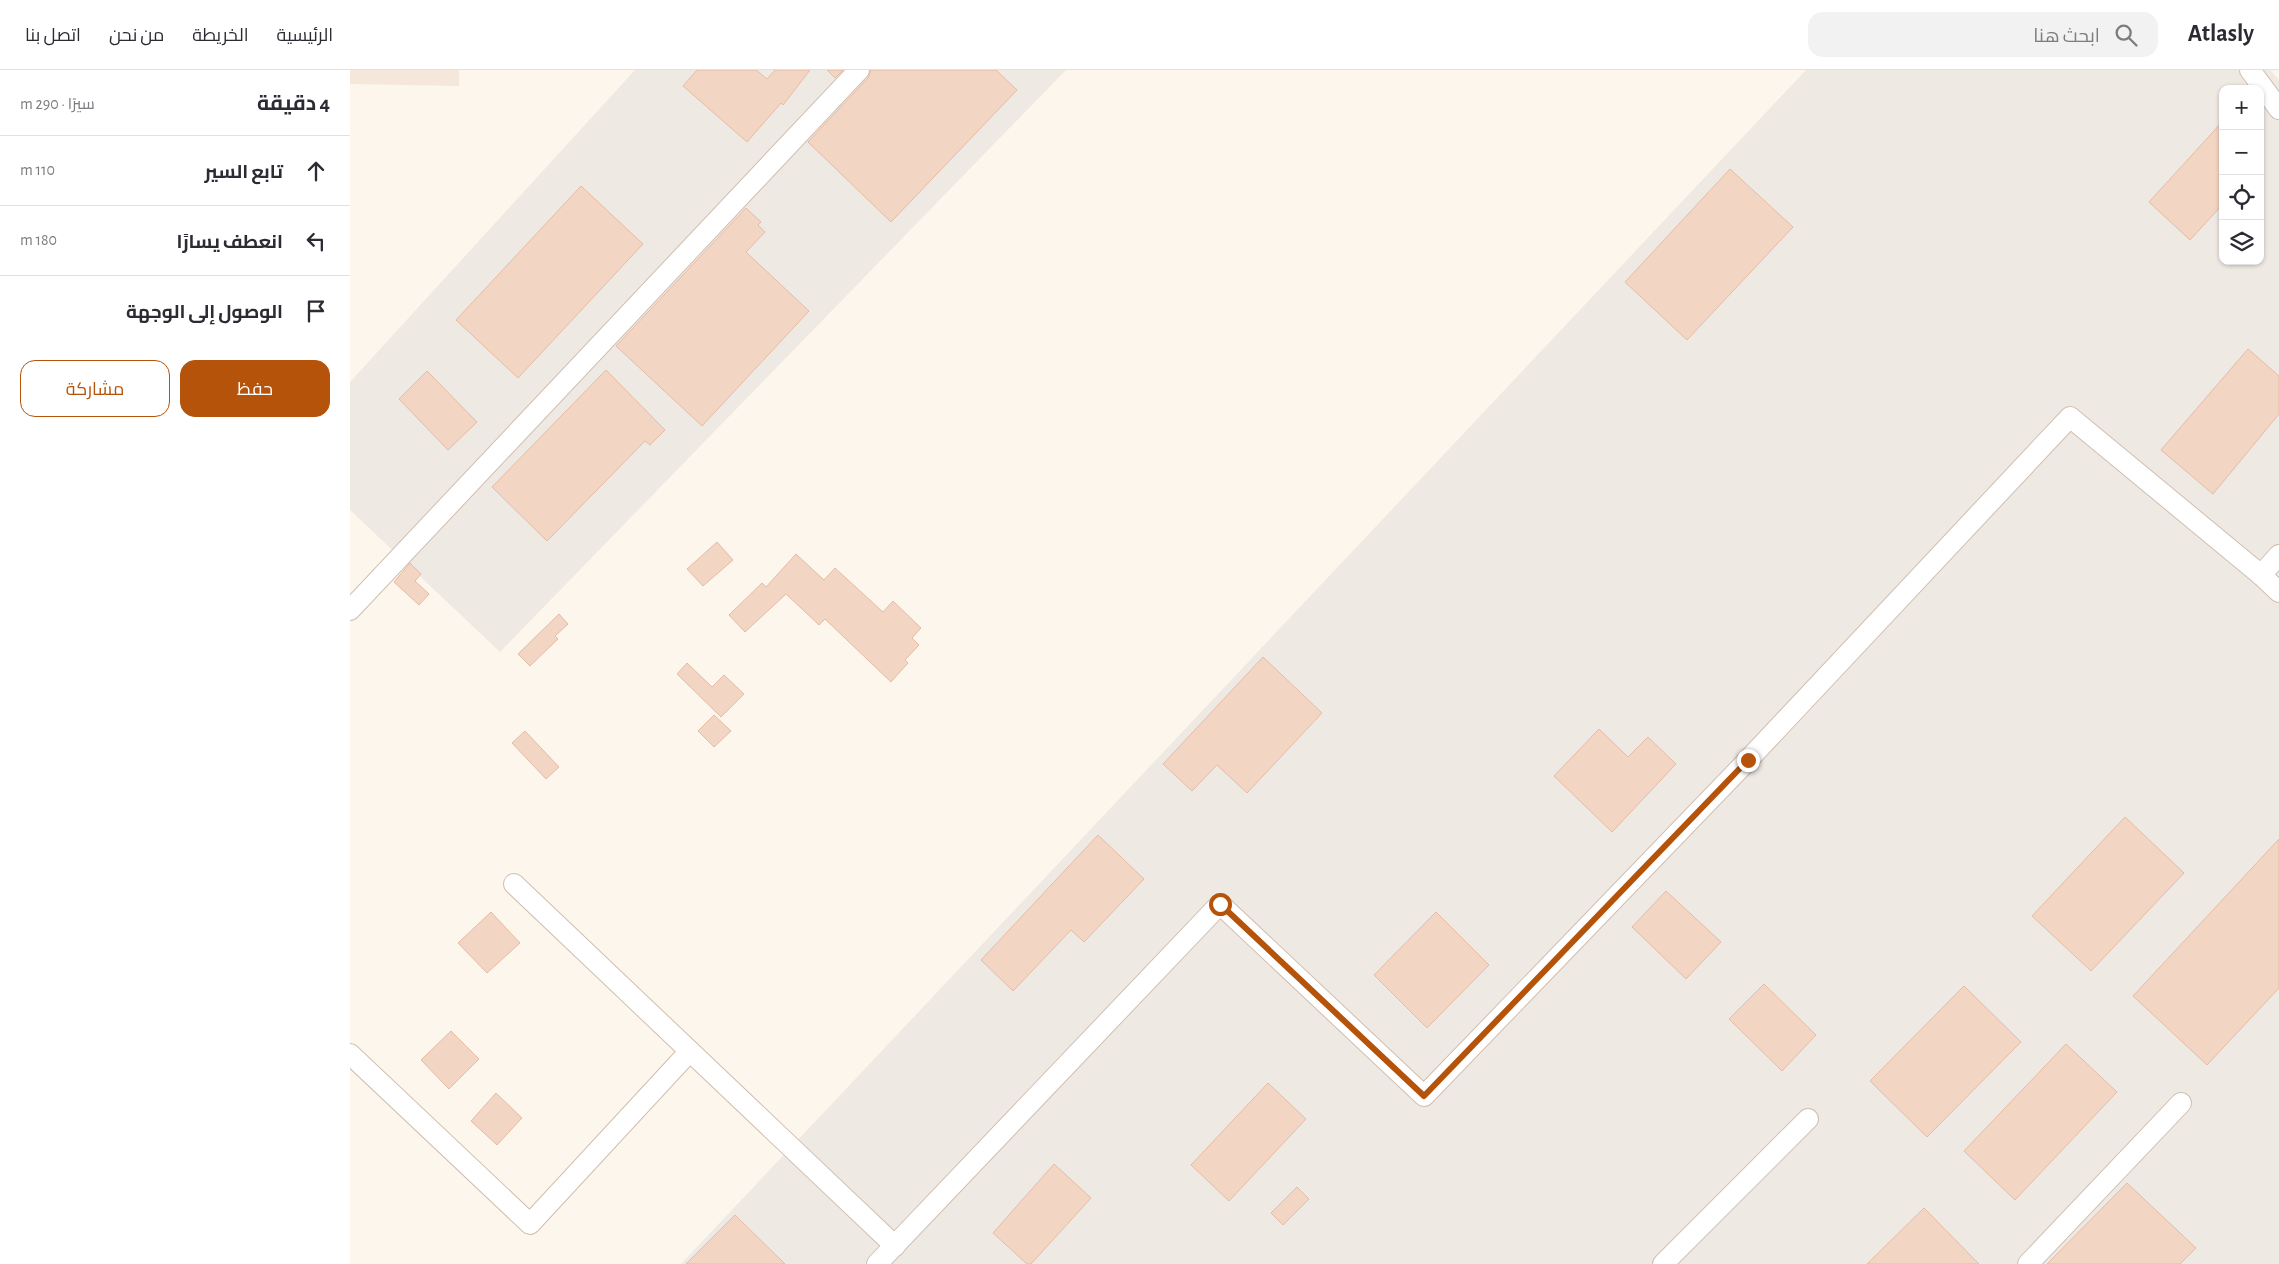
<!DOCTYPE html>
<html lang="ar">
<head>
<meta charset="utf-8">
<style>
	:root { --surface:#fff; --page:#f2f2f3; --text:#2b2b33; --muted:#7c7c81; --line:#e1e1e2; --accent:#b45309 }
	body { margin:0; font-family:"Alegreya Sans",Cairo,sans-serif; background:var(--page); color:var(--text); direction:rtl }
	.controls { position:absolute; right:15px; top:15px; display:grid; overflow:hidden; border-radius:10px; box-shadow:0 1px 4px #0004 }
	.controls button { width:45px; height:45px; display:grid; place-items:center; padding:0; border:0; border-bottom:1px solid var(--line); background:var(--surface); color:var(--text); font:25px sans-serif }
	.stop { position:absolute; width:15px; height:15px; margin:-11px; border:4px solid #b45309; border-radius:50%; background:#fff }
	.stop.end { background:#b45309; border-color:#fff; box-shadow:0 1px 5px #0008 }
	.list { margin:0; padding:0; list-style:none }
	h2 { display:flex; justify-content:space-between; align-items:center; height:65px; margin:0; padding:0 20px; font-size:21px }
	h2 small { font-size:16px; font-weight:400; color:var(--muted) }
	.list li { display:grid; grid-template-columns:32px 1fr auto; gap:15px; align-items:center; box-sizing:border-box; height:70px; padding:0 20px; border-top:1px solid var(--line) }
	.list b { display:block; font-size:19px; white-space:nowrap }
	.list em { font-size:16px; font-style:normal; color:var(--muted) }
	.actions { display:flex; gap:10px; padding:15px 20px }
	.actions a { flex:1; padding:11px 0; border:1px solid var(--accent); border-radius:15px; text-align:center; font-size:18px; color:var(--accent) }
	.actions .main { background:var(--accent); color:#fff }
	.icon { flex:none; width:28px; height:28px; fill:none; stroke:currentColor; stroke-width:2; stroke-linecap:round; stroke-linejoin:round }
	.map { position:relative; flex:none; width:1929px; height:1194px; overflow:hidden; direction:ltr }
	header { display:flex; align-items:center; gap:30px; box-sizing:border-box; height:70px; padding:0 25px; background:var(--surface); border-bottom:1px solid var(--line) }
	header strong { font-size:24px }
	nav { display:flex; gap:28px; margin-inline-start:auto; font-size:18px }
	.search { width:350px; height:45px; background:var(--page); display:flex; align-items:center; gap:12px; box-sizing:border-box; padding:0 18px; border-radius:15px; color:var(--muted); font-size:19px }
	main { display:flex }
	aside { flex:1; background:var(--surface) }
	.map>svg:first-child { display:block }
	.residential { fill:#f5e8da }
	.industrial { fill:#efe9e4; fill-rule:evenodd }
	.building { fill:#f3d5c3; stroke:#e6bba3 }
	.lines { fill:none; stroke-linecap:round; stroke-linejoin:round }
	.minor-casing { stroke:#d1beb0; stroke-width:22 }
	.minor { stroke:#fff; stroke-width:20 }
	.route { stroke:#b45309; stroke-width:6 }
</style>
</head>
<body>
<header>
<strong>Atlasly</strong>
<div class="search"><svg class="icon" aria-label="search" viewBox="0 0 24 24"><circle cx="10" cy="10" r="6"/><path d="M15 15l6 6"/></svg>ابحث هنا</div>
<nav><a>الرئيسية</a><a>الخريطة</a><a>من نحن</a><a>اتصل بنا</a></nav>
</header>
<main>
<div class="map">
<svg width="1929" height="1194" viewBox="0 0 1929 1194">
	<rect width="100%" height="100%" fill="#fdf6ec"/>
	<polygon class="residential" points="0,0 109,0 109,16 0,14"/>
	<g class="industrial">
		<polygon points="285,0 716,0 150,582 0,440 0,312"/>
		<path d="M1456,0H1920L1929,10V1194H331ZM1873,19H1910V191H1873Z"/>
	</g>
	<g class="building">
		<polygon points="347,0 406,0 417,9 425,0 460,0 433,35 431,33 397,72 333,16"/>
		<polygon points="477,0 493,0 485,8"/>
		<polygon points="521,0 646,0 667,20 541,152 458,72 518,8"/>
		<polygon points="1873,51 1873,134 1840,170 1799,132"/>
		<polygon points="1380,99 1443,157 1337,270 1275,212"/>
		<polygon points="231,116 293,174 168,308 106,250"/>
		<polygon points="396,138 411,152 408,155 415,162 396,182 459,241 352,356 266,276"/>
		<polygon points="1898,279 1929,306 1929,344 1863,424 1811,380"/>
		<polygon points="256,300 315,360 300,375 295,371 197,471 142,417"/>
		<polygon points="77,301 127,352 98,380 49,329"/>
		<polygon points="367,472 383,490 353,516 337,499"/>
		<polygon points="446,484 474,510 485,498 533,542 543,531 571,558 562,568 569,575 555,590 558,593 541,612 475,549 469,555 436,524 395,562 379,545 412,513 416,517"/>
		<polygon points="60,493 71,504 65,511 79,524 69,535 44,512"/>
		<polygon points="209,544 218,554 205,566 208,569 180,596 168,584"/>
		<polygon points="913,587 972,643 897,723 867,695 842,721 813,694"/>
		<polygon points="337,593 362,617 374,605 394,624 371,647 327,604"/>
		<polygon points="364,645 381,661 364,677 348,661"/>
		<polygon points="1249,659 1278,687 1298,667 1326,694 1262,762 1204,706"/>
		<polygon points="175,661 209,697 196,709 162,673"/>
		<polygon points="1775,747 1834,803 1741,901 1682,846"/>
		<polygon points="748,765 794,809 734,872 721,860 663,921 631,890"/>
		<polygon points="1929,769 1929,918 1857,995 1783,926"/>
		<polygon points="1316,821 1371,872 1336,909 1282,857"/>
		<polygon points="141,842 170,873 137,903 108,873"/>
		<polygon points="1086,842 1139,895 1077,958 1024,905"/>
		<polygon points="1414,914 1466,965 1432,1001 1379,949"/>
		<polygon points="1614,916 1671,972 1577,1067 1520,1011"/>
		<polygon points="101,961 129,989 99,1019 71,990"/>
		<polygon points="1716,974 1767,1022 1665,1130 1614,1081"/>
		<polygon points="918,1013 956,1049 879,1131 841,1095"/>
		<polygon points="146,1023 172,1048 147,1075 121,1051"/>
		<polygon points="704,1094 741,1128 681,1194 677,1194 643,1163"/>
		<polygon points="1777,1113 1846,1178 1830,1194 1697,1194"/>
		<polygon points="947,1117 959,1129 933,1155 921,1143"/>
		<polygon points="1574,1138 1629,1194 1517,1194"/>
		<polygon points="385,1145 435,1194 336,1194"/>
	</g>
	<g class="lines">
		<defs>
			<g id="minor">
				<polyline points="1900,0 1929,39"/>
				<polyline points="1929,485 1911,505 1929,522"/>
				<polyline points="0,540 509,0"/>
				<polyline points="164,814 545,1176"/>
				<polyline points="0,984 180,1154 340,981"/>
				<polyline points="527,1194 870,834 1074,1026 1398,690 1720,347 1911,505"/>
				<polyline points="1313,1194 1458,1049"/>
				<polyline points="1678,1194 1831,1033"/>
			</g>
		</defs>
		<use href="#minor" class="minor-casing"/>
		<use href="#minor" class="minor"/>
	</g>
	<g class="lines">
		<polyline class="route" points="870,834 1074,1026 1398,690"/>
	</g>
</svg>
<div class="controls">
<button>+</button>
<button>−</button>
<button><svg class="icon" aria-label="locate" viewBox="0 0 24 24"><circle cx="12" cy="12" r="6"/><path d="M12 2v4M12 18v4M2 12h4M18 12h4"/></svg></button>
<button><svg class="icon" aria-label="layers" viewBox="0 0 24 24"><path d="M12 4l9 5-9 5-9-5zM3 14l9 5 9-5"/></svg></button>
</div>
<div class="stop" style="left:870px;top:834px"></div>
<div class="stop end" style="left:1398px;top:690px"></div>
</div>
<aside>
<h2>4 دقيقة<small>سيرًا · 290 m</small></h2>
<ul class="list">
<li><svg class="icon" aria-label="ahead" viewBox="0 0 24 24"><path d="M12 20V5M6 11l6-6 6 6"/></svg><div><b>تابع السير</b></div><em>110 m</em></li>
<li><svg class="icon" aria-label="left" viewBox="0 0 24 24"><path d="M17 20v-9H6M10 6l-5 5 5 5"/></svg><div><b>انعطف يسارًا</b></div><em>180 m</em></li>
<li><svg class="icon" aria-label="arrive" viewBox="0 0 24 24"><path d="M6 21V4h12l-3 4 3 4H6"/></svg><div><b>الوصول إلى الوجهة</b></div></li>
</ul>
<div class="actions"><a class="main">حفظ</a><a>مشاركة</a></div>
</aside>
</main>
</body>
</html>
